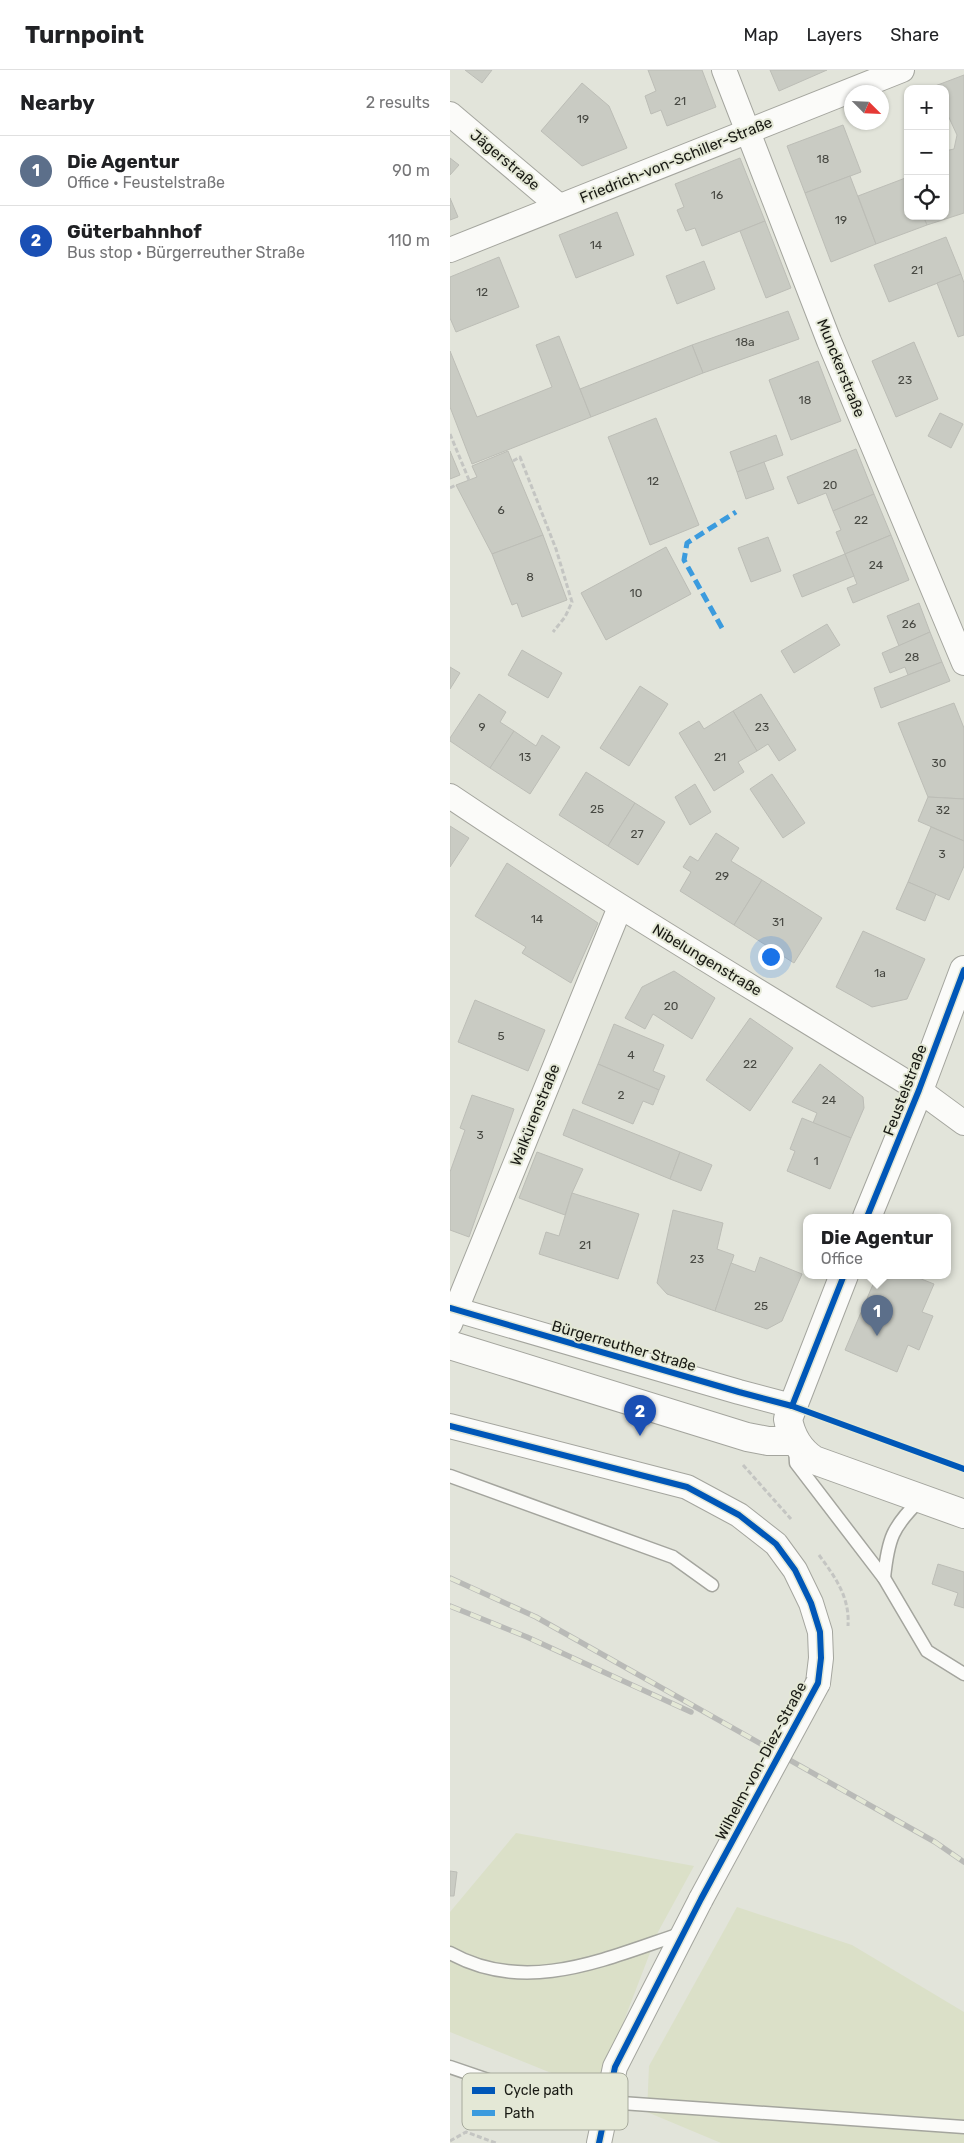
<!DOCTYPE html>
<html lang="en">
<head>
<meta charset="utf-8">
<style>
	:root { --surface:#fff; --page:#f2f2f2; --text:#202124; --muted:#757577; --line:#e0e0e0; --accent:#5f6159 }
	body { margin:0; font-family:Rubik,sans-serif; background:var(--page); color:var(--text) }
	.controls { position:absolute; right:15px; top:15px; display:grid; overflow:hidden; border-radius:10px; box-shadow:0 1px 4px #0004 }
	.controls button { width:45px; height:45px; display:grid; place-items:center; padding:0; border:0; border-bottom:1px solid var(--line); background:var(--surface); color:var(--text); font:25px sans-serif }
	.compass { position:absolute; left:394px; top:15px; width:45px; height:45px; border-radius:50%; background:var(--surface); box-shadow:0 1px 4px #0004; rotate:114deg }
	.you { position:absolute; left:320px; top:886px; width:18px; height:18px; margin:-12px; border:4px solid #fff; border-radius:50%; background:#1a73e8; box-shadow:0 0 0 8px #1a73e833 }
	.badge { display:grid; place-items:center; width:32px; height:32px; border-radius:50%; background:var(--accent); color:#fff; font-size:16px; font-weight:700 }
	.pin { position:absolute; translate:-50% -41px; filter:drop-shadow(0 1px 2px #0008) }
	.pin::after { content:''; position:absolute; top:26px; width:18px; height:15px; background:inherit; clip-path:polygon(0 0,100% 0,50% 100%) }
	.popup { position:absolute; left:353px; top:1144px; width:148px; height:65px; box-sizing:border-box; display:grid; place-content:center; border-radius:10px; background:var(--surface); filter:drop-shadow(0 1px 4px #0005); font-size:16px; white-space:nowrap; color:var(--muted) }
	.popup b { font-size:19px; color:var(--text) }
	.popup::after { content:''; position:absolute; left:50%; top:100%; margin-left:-10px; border:10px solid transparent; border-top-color:var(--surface) }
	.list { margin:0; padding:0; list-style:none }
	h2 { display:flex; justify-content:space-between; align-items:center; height:65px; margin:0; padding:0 20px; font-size:21px }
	h2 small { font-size:16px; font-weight:400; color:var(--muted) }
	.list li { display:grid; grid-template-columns:32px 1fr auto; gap:15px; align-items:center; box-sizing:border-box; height:70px; padding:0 20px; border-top:1px solid var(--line) }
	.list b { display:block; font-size:19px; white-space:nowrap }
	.list p { margin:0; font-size:16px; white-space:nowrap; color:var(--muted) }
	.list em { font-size:16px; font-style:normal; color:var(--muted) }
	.icon { flex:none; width:28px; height:28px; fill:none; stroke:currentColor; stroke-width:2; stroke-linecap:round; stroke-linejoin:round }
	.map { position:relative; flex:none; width:514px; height:2073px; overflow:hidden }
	header { display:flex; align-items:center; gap:30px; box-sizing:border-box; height:70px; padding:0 25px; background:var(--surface); border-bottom:1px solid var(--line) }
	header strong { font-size:24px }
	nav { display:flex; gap:28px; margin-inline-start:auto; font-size:18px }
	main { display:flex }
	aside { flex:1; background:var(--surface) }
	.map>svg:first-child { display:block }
	.green { fill:#dbe0c8 }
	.building { fill:#c9cbc3; stroke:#bcbdb6 }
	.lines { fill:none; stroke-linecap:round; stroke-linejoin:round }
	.lane-casing { stroke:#a4a59e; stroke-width:15 }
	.street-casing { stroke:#a4a59e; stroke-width:26 }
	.secondary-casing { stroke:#a4a59e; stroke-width:30 }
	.path { stroke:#c4c5c2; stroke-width:3; stroke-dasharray:5 2.5; stroke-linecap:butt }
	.lane { stroke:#fbfbf9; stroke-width:12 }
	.street { stroke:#fbfbf9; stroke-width:24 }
	.secondary { stroke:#fbfbf9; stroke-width:28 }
	.rail-casing { stroke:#b9bab7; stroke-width:5.5 }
	.rail { stroke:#e4e8d6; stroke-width:4; stroke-dasharray:11; stroke-linecap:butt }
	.street-bridge-casing { stroke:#a4a59e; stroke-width:26; stroke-linecap:butt }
	.street-bridge { stroke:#fbfbf9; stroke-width:24 }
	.quiet { stroke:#3b9bde; stroke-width:5; stroke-dasharray:10 5; stroke-linecap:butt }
	.cycleway-casing { stroke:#e4e8d6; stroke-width:9 }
	.cycleway { stroke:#0057b8; stroke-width:6 }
	.labels { text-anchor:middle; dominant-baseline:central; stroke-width:4; stroke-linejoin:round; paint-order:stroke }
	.number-label { font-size:12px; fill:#474842 }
	.street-label { font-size:15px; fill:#191a14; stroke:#e4e8d6 }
	.key { fill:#e4e8d6; stroke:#a7aa9c; stroke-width:1 }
	.key-label { font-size:14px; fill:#191a14 }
</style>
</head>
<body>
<header>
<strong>Turnpoint</strong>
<nav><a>Map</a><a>Layers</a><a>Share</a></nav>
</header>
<main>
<aside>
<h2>Nearby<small>2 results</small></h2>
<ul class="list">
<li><span class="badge" style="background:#5c6f8a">1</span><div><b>Die Agentur</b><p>Office · Feustelstraße</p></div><em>90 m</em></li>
<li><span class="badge" style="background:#1a4fb4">2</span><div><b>Güterbahnhof</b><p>Bus stop · Bürgerreuther Straße</p></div><em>110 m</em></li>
</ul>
</aside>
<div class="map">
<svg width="514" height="2073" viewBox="0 0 514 2073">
	<rect width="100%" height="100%" fill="#e2e4da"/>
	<g class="green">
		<polygon points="66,1763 244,1796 208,1862 160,1987 153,2024 0,1962 0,1842"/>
		<polygon points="287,1837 402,1875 514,1942 514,2073 271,2073 197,2042 199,1996"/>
	</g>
	<g class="building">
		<polygon points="15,0 42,0 32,13"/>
		<polygon points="198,0 252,0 266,37 217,56 211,40 201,44 195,26 206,21"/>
		<polygon points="320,0 377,0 329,21"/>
		<polygon points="514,5 514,143 477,155 473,146 495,146 495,81 504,79 507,65 495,39 495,19 486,19 485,16"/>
		<polygon points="132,13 159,36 177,78 132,96 91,61"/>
		<polygon points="393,55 411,102 355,123 337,76"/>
		<polygon points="0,88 9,95 0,105"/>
		<polygon points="290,88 315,151 252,176 245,158 236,161 227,140 234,137 225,114"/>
		<polygon points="400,106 426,174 381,192 355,123"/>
		<polygon points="458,107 458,146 473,146 477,155 426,174 408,126"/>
		<polygon points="0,128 8,147 0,150"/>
		<polygon points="167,142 184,185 126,208 109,165"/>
		<polygon points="315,151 341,218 316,228 290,161"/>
		<polygon points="496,167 511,204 439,232 424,195"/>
		<polygon points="49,187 69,237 6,262 0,248 0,207"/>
		<polygon points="254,191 265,219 227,234 216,206"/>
		<polygon points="511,204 514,213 514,265 508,267 487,213"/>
		<polygon points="338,241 349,269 253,303 242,275"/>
		<polygon points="109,266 141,347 22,394 0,337 0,281 27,347 102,317 86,275"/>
		<polygon points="464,272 488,329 446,347 422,291"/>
		<polygon points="242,275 253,303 141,347 130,319"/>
		<polygon points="368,291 391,351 341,370 319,310"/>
		<polygon points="490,343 513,354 501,378 478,366"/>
		<polygon points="206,348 249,455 200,475 158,367"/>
		<polygon points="326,365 333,385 287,402 280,382"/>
		<polygon points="406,379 424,424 383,441 376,423 348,434 337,407"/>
		<polygon points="0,381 10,405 0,409"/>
		<polygon points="58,381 93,465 42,484 6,415 27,407 22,396"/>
		<polygon points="314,392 324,419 296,429 287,402"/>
		<polygon points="424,424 441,465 395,484 386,462 391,460 383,441"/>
		<polygon points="93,465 117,530 72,547 67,533 62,535 42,484"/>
		<polygon points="441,465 459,510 403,533 397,518 407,514 395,484"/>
		<polygon points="318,467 331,501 301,512 288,478"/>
		<polygon points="216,477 241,524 156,570 131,523"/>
		<polygon points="395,484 404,506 352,527 343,505"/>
		<polygon points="469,533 480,562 449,576 437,546"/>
		<polygon points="377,554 390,575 344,603 331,581"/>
		<polygon points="480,562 492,592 458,605 455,597 440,603 432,583"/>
		<polygon points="72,580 112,603 98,628 58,605"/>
		<polygon points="492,592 500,611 431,638 424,618"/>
		<polygon points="0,597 10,603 0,619"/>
		<polygon points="190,616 218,634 179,696 150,678"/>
		<polygon points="29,624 56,642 50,652 64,661 40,698 0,671 0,668"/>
		<polygon points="311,624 346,680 329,691 318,674 307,681 283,641"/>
		<polygon points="504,633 514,658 514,729 478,727 448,653"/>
		<polygon points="283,641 307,681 288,692 294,702 264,721 229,663 249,651 254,659"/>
		<polygon points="64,661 86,676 92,665 110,677 80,724 40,698"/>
		<polygon points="136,702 185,733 158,776 109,745"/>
		<polygon points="322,704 355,753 333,768 300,719"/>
		<polygon points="245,714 261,742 240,755 225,727"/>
		<polygon points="478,727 514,729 514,771 468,751"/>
		<polygon points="185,733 215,752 188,795 158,776"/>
		<polygon points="0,756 19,768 0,797"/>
		<polygon points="481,757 514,771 514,796 499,830 458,812"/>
		<polygon points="266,763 289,778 281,791 312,810 284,855 230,821 241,802 233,797 240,786 248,791"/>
		<polygon points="57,793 148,853 121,913 72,883 76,877 25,846"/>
		<polygon points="312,810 372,848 344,893 284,855"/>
		<polygon points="458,812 486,824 475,851 446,839"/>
		<polygon points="413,861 475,889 457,929 422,937 386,917"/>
		<polygon points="224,901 265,928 242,969 203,944 195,959 175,948 192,917"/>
		<polygon points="25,930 95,960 78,1001 8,972"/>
		<polygon points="300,948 343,978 300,1041 256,1010"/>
		<polygon points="164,954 214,975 203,1001 215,1006 209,1020 148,994"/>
		<polygon points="148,994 209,1020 203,1035 193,1031 183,1054 132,1033"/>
		<polygon points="370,994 413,1027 414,1038 401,1068 363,1053 367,1043 342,1032"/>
		<polygon points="22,1025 64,1039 19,1167 0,1160 0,1102 15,1060 10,1058"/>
		<polygon points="123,1039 230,1082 220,1109 113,1065"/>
		<polygon points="352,1048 401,1068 380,1119 337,1101 345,1081 340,1079"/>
		<polygon points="87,1082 133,1099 122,1123 115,1145 69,1128"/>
		<polygon points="230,1082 262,1095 251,1121 220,1109"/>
		<polygon points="122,1123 189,1144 168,1209 89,1184 96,1162 109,1166"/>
		<polygon points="223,1140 273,1153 267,1179 284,1185 265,1241 217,1224 207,1213"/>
		<polygon points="310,1187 352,1204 332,1251 317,1259 265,1241 281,1193 305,1202"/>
		<polygon points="427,1205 461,1205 484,1214 472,1242 483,1246 469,1280 458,1275 447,1302 395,1280"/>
		<polygon points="488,1494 514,1502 514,1538 504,1535 508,1523 482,1514"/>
		<polygon points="0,1801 7,1802 4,1826 0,1826"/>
	</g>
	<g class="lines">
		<defs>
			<g id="lane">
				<polyline points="345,1376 346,1393 434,1508 477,1581 514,1604"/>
				<polyline points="0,1406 223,1487 262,1515"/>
				<path d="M434,1508C438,1469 442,1457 471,1429"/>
				<path d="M0,1883C77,1926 157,1888 233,1863"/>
				<polyline points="0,1997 123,2039 157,2032 514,2057"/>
			</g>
			<g id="street">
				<polyline points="274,0 379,271 514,593"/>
				<polyline points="0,44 109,136"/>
				<polyline points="0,180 452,0"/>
				<path d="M0,726C153,829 312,923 469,1020L514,1053"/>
				<polyline points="0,1238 289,1322 342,1336"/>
				<polyline points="0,1254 170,837"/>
				<polyline points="0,1356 237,1417 289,1445 326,1474 345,1500 361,1533 370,1562 371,1588 368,1613"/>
				<polyline points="149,2073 165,1997 251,1829"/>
			</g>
			<g id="secondary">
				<polyline points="417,1147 469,1020 514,900"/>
				<path d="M394,1205L338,1349C341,1366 349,1380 364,1390L514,1444"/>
				<polyline points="0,1275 297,1367 318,1371 345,1371"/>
			</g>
		</defs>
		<use href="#lane" class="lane-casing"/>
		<use href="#street" class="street-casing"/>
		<use href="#secondary" class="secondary-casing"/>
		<g class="path">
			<polyline points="0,364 19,410"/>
			<polyline points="63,391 70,387 106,479 122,532 115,547 103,562"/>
			<polyline points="0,418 6,415"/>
			<polyline points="293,1395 341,1449"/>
			<path d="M369,1485C385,1507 400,1527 398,1556"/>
			<polyline points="0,2071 16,2062 46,2073"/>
		</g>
		<use href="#lane" class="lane"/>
		<use href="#street" class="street"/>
		<use href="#secondary" class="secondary"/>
		<defs>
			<g id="rail">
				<polyline points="0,1508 86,1547 485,1772 514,1792"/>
				<polyline points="0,1536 77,1567 241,1642"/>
			</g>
		</defs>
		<use href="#rail" class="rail-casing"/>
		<use href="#rail" class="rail"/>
		<defs>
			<polyline id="street-bridge" points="251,1829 368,1613"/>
		</defs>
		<use href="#street-bridge" class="street-bridge-casing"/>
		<use href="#street-bridge" class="street-bridge"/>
		<polyline class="quiet" points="272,558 234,490 237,473 286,442"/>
		<defs>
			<g id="cycleway">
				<polyline points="417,1147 469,1020 514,900"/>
				<polyline points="0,1238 289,1322 342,1336 514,1399"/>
				<polyline points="342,1336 394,1205"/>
				<polyline points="0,1356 237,1417 289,1445 326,1474 345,1500 361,1533 370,1562 371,1588 368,1613 251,1829 165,1997 149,2073"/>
			</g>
		</defs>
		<use href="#cycleway" class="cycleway-casing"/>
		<use href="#cycleway" class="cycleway"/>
	</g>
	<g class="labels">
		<g class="number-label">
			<text x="230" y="31">21</text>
			<text x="133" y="49">19</text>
			<text x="373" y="89">18</text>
			<text x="267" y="125">16</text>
			<text x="391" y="150">19</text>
			<text x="146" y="175">14</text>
			<text x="467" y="200">21</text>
			<text x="32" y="222">12</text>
			<text x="295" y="272">18a</text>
			<text x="455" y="310">23</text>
			<text x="355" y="330">18</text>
			<text x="203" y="411">12</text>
			<text x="380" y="415">20</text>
			<text x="51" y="440">6</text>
			<text x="411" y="450">22</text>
			<text x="426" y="495">24</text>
			<text x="80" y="507">8</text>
			<text x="186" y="523">10</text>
			<text x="459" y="554">26</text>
			<text x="462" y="587">28</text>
			<text x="32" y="657">9</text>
			<text x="312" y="657">23</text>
			<text x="75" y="687">13</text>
			<text x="270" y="687">21</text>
			<text x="489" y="693">30</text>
			<text x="147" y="739">25</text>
			<text x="493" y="740">32</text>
			<text x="187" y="764">27</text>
			<text x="492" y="784">3</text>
			<text x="272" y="806">29</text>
			<text x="87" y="849">14</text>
			<text x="328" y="852">31</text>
			<text x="430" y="903">1a</text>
			<text x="221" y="936">20</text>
			<text x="51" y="966">5</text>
			<text x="181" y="985">4</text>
			<text x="300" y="994">22</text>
			<text x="171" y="1025">2</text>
			<text x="379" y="1030">24</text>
			<text x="30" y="1065">3</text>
			<text x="366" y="1091">1</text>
			<text x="135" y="1175">21</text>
			<text x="247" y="1189">23</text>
			<text x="311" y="1236">25</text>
		</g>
		<g class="street-label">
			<text transform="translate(55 90) rotate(40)">Jägerstraße</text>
			<text transform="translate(226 90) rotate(-22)">Friedrich-von-Schiller-Straße</text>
			<text transform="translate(391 298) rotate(68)">Munckerstraße</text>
			<text transform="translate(257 890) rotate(31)">Nibelungenstraße</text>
			<text transform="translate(455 1020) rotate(-69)">Feustelstraße</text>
			<text transform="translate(85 1045) rotate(-68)">Walkürenstraße</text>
			<text transform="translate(174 1276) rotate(16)">Bürgerreuther Straße</text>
			<text transform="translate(311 1691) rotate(-62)">Wilhelm-von-Diez-Straße</text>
		</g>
	</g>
	<rect x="12" y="2003" width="166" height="57" rx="8" class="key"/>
	<rect x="22" y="2017" width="23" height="7" fill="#0057b8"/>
	<rect x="22" y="2040" width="23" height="6" fill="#3b9bde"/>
	<g class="key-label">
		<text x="54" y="2025">Cycle path</text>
		<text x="54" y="2048">Path</text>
	</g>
</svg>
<div class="controls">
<button>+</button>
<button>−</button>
<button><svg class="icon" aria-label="locate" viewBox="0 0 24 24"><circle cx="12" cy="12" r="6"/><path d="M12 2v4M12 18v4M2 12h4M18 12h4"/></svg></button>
</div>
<svg class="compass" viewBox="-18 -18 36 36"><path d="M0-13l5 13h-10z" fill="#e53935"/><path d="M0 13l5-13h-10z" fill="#757577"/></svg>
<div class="you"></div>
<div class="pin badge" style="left:427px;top:1266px;background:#5c6f8a">1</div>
<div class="popup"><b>Die Agentur</b>Office</div>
<div class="pin badge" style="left:190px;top:1366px;background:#1a4fb4">2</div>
</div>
</main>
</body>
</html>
